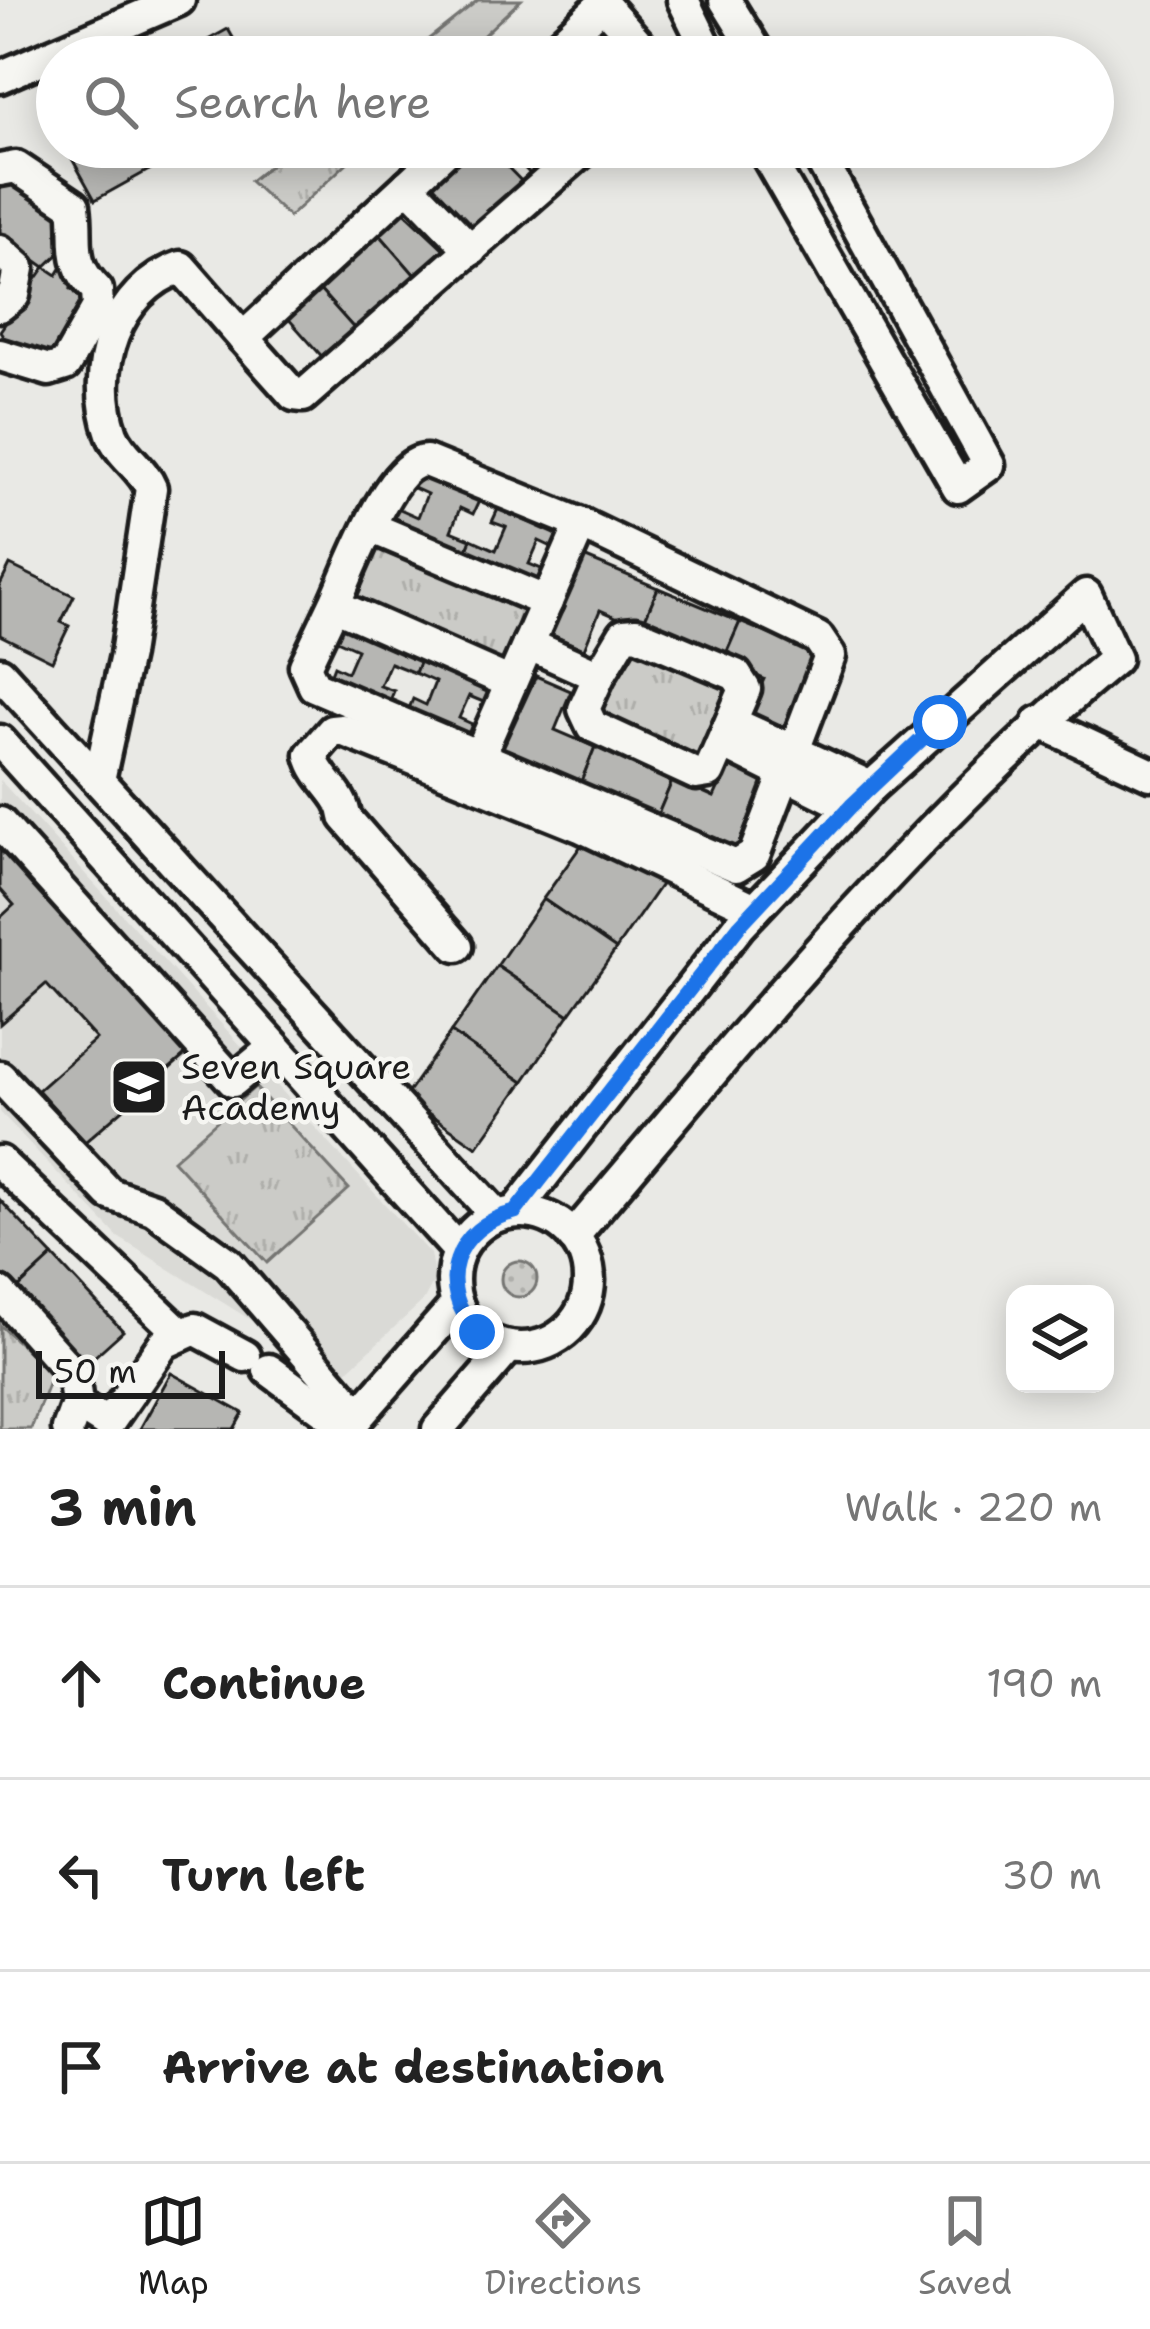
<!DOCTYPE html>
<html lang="en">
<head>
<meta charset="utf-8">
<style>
	:root { --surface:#fff; --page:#f6f6f6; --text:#222; --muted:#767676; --line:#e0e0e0; --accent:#1c1c1c }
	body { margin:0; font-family:"Shantell Sans",sans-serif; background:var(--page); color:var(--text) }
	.controls { position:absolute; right:36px; bottom:36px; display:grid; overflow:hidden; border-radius:24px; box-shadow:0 6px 30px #0003 }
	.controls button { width:108px; height:108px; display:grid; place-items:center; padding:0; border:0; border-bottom:3px solid var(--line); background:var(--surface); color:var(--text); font:60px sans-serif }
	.scale { position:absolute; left:36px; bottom:30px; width:189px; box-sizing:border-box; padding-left:12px; border:6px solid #1c1c1c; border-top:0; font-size:33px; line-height:42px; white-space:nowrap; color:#1c1c1c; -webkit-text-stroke:9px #f6f6f2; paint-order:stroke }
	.stop { position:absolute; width:36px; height:36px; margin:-27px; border:9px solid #1a73e8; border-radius:50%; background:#fff }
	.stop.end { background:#1a73e8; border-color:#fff; box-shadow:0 3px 12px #0008 }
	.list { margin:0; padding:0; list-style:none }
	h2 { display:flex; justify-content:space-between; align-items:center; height:156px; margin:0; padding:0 48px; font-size:51px }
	h2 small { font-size:39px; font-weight:400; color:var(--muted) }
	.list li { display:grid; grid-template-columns:78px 1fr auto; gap:36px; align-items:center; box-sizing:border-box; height:192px; padding:0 48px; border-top:3px solid var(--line) }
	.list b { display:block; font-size:45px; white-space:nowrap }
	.list em { font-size:39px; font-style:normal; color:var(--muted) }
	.icon { flex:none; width:66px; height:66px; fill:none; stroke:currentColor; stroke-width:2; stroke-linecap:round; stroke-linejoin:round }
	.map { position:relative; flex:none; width:1150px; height:1429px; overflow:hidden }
	.search { position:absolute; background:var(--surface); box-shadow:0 6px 30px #0003; left:36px; right:36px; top:36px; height:132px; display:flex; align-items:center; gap:30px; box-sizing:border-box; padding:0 42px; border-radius:66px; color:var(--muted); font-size:45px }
	.sheet { height:732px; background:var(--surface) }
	nav { display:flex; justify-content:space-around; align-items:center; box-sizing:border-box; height:168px; border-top:3px solid var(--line); background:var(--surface); font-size:33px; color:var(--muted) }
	nav a { display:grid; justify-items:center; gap:6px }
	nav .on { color:var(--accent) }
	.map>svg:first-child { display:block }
	.built { fill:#dadad6 }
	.grass { fill:url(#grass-dots); stroke:#747472; stroke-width:3 }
	.park { fill:url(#park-tufts); stroke:#747472; stroke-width:3 }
	.building { fill:#b6b6b3; stroke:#1c1c1c; stroke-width:3 }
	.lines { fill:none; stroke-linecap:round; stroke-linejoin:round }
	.minor-casing { stroke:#1c1c1c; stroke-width:39 }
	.minor { stroke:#f6f6f2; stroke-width:30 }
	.route { stroke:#1a73e8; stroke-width:15 }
	.labels { text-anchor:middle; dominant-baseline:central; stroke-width:9; stroke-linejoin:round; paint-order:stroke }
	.poi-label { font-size:36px; fill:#1c1c1c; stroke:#f6f6f2; text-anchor:start }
</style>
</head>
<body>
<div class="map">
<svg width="1150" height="1429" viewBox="0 0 1150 1429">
	<defs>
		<pattern id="grass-dots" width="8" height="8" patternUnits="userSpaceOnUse" patternTransform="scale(3)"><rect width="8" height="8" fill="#cbcbc7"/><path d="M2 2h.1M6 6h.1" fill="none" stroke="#aeaeaa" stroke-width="1.8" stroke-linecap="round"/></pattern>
		<pattern id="park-tufts" width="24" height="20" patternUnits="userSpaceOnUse" patternTransform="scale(3)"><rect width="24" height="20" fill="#cbcbc7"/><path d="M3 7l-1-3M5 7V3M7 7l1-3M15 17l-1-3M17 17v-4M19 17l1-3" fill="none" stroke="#aeaeaa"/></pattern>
	</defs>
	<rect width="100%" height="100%" fill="#e9e9e5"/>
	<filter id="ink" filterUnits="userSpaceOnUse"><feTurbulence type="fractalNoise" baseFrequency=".00833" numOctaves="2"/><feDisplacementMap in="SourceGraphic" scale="24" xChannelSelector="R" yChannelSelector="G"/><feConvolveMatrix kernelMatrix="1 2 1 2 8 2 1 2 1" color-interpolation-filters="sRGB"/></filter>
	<g filter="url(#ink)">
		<polygon class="built" points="0,780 430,1254 435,1279 424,1300 321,1395 267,1330 118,1237 0,1112"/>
		<circle class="grass" cx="519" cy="1279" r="18"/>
		<g class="park">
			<polygon points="478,0 521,0 460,57 406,57"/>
			<polygon points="293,147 364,147 289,217 250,181"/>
			<polygon points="378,546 530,608 503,670 352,602"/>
			<polygon points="623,642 732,692 701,765 589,716"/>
			<polygon points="255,1087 349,1189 267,1263 173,1160"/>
			<polygon points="0,1325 52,1374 31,1429 0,1429"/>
		</g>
		<g class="building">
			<polygon points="598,13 638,57 550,57"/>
			<polygon points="228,29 244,57 192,57 188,51"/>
			<polygon points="85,147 136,147 149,170 95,200 70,155"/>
			<polygon points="136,147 191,147 149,170"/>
			<polygon points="469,147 488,147 530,190 473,244 422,191"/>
			<polygon points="504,147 574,147 536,180"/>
			<polygon points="13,170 72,211 57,234 70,243 45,267 0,235 0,189"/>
			<polygon points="397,205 449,254 420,281 375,229"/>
			<polygon points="375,229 420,281 358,333 317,287"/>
			<polygon points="45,267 57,275 62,267 78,279 71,289 93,305 52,363 30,348 20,361 0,331"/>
			<polygon points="317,287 358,333 326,361 285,315"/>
			<polygon points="419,476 479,501 473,514 460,508 451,531 471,539 465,555 387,522 393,506 418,517 427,494 414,488"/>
			<polygon points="498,509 557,535 552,547 539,541 529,564 549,572 543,588 465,555 471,539 496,550 506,527 492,522"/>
			<polygon points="579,555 658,588 641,628 600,610 584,649 546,632"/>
			<polygon points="10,565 74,596 61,622 69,626 52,661 0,635 0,585"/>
			<polygon points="658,588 740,622 723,661 641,628"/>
			<polygon points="740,622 819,655 785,733 747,717 764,679 723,661"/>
			<polygon points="343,625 421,658 415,673 390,663 380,686 394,691 389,703 329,679 334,666 347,672 357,649 337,640"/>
			<polygon points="421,658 500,691 493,706 469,696 459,718 472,724 467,737 408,711 413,699 426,705 435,682 415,673"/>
			<polygon points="536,676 571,691 555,730 595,747 579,787 500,754"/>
			<polygon points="595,747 673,779 656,819 579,787"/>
			<polygon points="732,758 768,775 735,852 656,819 673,779 714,797"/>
			<polygon points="590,833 662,883 616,949 543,899"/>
			<polygon points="0,835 191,1050 85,1142 38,1090 96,1039 46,984 0,1024 0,918 14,905 0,889"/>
			<polygon points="543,899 616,949 569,1015 497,966"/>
			<polygon points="497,966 569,1015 523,1082 451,1032"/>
			<polygon points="451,1032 523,1082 477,1147 405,1097"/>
			<polygon points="0,1200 53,1256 13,1293 0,1279"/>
			<polygon points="53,1256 123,1331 83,1367 13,1293"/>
			<polygon points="171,1373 243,1413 234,1429 140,1429"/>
		</g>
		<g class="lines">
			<defs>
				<g id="minor">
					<polyline points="683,0 711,57"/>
					<polyline points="725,0 760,57"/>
					<polyline points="546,57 603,4 650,57"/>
					<polyline points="0,77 179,0"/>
					<polyline points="762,147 958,487 989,465 814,147"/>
					<path d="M0,170L16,167L74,206C79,242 67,261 97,290L98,307L65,365L49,370L0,355"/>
					<polyline points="408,185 471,250"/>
					<polyline points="0,251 19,268 14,295 0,306"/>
					<polyline points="243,338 294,395 303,396 587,147"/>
					<polyline points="370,527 547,602"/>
					<path d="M334,605L305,666L314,686L736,866L754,855L830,656L818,638L581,524L426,461C389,461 350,571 334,605L511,683"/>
					<polyline points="528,644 599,676 584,709 592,726 696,774 709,772 745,689 736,675 636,633 624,634 599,676"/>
					<polyline points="0,673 497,1216"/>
					<polyline points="731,722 871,787"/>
					<polyline points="1039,722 1150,774"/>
					<polyline points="0,741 459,1251"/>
					<polyline points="723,743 851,807"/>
					<polyline points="479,756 581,524"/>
					<path d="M99,780L126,655L151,488C143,468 120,455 112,434C89,370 115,290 181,267L243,338L449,147"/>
					<polyline points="0,823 233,1081 273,1048"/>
					<path d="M457,946L345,817C343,793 317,780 311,755L332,731L342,730L580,826L755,909"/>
					<polyline points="0,1077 110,1194 153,1209 228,1263 359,1415"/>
					<polyline points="0,1162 180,1333"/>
					<path d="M515,1212L740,925L871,787L1086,595L1115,659C911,830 744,1035 573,1237"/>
					<circle cx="521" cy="1280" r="68"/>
					<polyline points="0,1293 73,1374 77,1404 68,1429"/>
					<polyline points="269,1370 348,1428"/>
					<polyline points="77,1404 108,1424 164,1343 195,1329 245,1356"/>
					<polyline points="347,1429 457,1304"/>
					<polyline points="438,1429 509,1347"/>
				</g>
			</defs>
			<use href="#minor" class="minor-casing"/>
			<use href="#minor" class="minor"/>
		</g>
	</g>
	<g class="lines" filter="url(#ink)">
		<path class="route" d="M477,1332C434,1286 454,1226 515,1212L740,925L851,806L940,722"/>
	</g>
	<defs>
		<symbol id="school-square" viewBox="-11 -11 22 22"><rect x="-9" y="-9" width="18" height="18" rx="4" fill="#1c1c1c" stroke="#f6f6f2"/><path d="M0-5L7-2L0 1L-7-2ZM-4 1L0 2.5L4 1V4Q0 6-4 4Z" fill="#fff"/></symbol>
	</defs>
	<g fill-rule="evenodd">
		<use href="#school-square" x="106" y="1054" width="66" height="66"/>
	</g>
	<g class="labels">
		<g class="poi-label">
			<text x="181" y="1066">Seven Square<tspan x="181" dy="41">Academy</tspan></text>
		</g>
	</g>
</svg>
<div class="controls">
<button><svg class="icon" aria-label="layers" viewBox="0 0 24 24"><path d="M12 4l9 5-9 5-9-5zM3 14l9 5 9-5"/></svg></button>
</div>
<div class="scale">50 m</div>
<div class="stop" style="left:940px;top:722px"></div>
<div class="stop end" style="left:477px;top:1332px"></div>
<div class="search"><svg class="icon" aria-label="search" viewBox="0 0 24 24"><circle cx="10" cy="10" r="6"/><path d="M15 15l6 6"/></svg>Search here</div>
</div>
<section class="sheet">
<h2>3 min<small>Walk · 220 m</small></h2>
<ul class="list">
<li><svg class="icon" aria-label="ahead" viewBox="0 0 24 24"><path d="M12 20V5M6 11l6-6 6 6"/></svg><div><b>Continue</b></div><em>190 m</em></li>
<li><svg class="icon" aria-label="left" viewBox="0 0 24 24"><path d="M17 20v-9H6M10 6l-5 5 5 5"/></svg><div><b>Turn left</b></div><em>30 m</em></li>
<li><svg class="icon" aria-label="arrive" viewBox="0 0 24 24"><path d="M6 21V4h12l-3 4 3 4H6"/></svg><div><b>Arrive at destination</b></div></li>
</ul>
</section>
<nav>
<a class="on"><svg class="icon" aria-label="map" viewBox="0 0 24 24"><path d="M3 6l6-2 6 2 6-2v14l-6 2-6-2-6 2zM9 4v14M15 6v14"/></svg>Map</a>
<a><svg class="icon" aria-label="directions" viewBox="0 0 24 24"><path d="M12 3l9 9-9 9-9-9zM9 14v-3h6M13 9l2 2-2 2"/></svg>Directions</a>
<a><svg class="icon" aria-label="saved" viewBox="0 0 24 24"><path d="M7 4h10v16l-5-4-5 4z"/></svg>Saved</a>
</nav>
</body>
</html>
